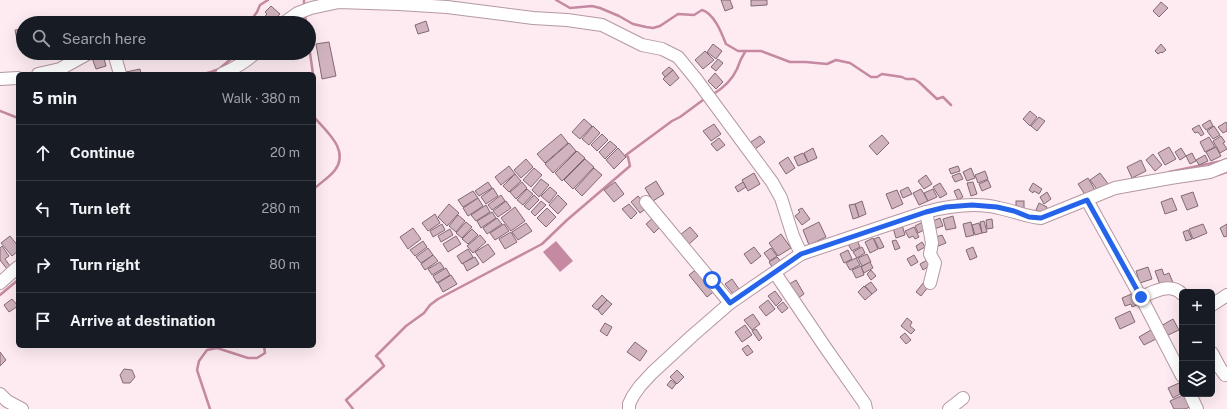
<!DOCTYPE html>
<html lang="en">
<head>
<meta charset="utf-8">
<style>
	:root { --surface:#171b24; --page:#242831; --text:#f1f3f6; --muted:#9ea1a6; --line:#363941 }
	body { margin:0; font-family:"Public Sans",sans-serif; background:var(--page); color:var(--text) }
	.controls { position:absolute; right:12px; bottom:12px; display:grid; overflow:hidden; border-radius:6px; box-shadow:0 4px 16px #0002 }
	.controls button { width:36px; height:36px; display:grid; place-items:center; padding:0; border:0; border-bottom:1px solid var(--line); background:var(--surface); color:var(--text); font:20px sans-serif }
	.stop { position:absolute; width:12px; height:12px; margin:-9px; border:3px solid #2563eb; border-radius:50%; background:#fff }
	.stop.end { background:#2563eb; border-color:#fff; box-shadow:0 1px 4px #0008 }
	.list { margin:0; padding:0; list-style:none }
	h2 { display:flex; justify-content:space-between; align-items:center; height:52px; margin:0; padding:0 16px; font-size:17px }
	h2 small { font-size:13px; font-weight:400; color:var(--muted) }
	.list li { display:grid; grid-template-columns:26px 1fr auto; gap:12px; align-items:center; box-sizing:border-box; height:56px; padding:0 16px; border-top:1px solid var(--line) }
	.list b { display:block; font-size:15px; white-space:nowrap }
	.list em { font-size:13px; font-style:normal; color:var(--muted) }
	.icon { flex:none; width:22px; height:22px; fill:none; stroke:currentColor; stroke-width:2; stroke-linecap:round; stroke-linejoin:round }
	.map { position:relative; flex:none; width:1227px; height:409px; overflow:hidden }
	.search { position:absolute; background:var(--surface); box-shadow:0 4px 16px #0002; left:16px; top:16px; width:300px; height:44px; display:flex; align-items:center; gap:10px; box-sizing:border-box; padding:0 14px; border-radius:22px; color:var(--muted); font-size:15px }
	.panel { position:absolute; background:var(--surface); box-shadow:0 4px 16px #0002; left:16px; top:72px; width:300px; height:276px; border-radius:6px }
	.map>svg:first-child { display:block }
	.water { fill:#c589a1 }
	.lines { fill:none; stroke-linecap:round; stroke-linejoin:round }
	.stream { stroke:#c589a1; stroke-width:2.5 }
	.building { fill:#d0b3be; stroke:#836973 }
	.minor-casing { stroke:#b498a2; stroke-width:14 }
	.minor { stroke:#fff; stroke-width:12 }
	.route { stroke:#2563eb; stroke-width:5 }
</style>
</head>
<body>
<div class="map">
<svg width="1227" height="409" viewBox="0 0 1227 409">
	<rect width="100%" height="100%" fill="#fdebf1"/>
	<polygon class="water" points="556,241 573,261 560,272 543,252"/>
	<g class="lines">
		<g class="stream">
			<polyline points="304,0 304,7"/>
			<path d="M556,0L570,8L592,6L600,8L619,16L633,24L646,27L653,28L660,26L678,14L694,15L702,10C714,13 722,34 726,44L738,51H761L790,62H806L827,64L836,60L850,63L871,77H877L882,74L902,77L906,79H914L919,82L937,99L943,97L951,105"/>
			<polyline points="305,15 306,23"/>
			<polyline points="249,23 257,12 260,5 268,0"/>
			<polyline points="309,46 313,74"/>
			<polyline points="203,74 211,72 219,69 231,59 244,53"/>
			<polyline points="314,82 314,90"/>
			<path d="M712,95C722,89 732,80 737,69C739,63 741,58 745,52"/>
			<polyline points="0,111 18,118"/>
			<path d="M314,117C326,131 350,150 335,170C330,177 321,182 314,189"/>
			<polyline points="1169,172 1222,161 1227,159"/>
			<polyline points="1218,175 1227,172"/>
			<polyline points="0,295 18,280"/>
			<polyline points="210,409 197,370 199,361 207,350 217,348 248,358 257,358 265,353 264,346"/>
			<polyline points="353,409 346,400 384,366 380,360 376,356 406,326 424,313 430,305 438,299 542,244 567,220 630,166 628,157 626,155 672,121 680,117 703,100"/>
		</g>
	</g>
	<g class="building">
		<polygon points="721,0 730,0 733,8 725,11"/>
		<polygon points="751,0 767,0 767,5 751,6"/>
		<polygon points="1161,2 1168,8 1159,17 1153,11"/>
		<polygon points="271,6 280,14 271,23 264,23 262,20 267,14 265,12"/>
		<polygon points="426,21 429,31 418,34 415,25"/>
		<polygon points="23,29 23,39 17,40 15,30"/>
		<polygon points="329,42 336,76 322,79 316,44"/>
		<polygon points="713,44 722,51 716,59 707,52"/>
		<polygon points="1161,44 1166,50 1162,53 1161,52 1158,54 1155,51"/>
		<polygon points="705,51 714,60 703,69 695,60"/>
		<polygon points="215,53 229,53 219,59"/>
		<polygon points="103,55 106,66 96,69 92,58"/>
		<polygon points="718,59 723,63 716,71 711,67"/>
		<polygon points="669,67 673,70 665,77 662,73"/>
		<polygon points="140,69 141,74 127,74 126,72"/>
		<polygon points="673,70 679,78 670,86 663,79"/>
		<polygon points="715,73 723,82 716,89 708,81"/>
		<polygon points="1030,111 1037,117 1030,126 1023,119"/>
		<polygon points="1039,117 1045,121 1037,131 1031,126"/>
		<polygon points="584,119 592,126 580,139 572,132"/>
		<polygon points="1210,120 1213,126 1206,130 1202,125"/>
		<polygon points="1226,122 1227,124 1227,131 1223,133 1218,127"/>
		<polygon points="714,124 721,134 711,141 703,131"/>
		<polygon points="1199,125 1204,134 1201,136 1198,132 1195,133 1192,129"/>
		<polygon points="593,126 600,133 589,145 582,139"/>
		<polygon points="1214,126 1220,135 1213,139 1207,131"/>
		<polygon points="561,134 568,143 545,163 537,154"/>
		<polygon points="602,134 608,140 597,151 591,145"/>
		<polygon points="882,135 889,143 877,155 869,146"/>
		<polygon points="760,136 765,142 755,149 751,142"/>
		<polygon points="1221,136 1225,142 1223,143 1227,149 1220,153 1213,141"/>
		<polygon points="1209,137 1215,147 1205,152 1200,142"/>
		<polygon points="719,138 725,145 717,151 711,144"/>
		<polygon points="610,141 617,147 605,159 599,152"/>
		<polygon points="569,143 576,151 553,173 545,164"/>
		<polygon points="1169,147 1176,159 1165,165 1158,153"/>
		<polygon points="1216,147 1221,156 1211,161 1206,152"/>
		<polygon points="618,148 626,157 614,169 606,160"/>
		<polygon points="813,148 817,158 808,162 804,153"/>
		<polygon points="1181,148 1186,156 1180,160 1175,152"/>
		<polygon points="577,151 585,158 562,181 555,173"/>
		<polygon points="803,153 808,162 798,166 794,157"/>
		<polygon points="1192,153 1196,161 1190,164 1186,156"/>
		<polygon points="1153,154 1162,165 1155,171 1146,160"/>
		<polygon points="1205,155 1208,161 1199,165 1196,160"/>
		<polygon points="788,157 795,168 786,174 779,163"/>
		<polygon points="526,159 533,167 521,178 514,170"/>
		<polygon points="585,159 594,167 573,189 564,180"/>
		<polygon points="1141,160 1146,171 1132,178 1127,167"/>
		<polygon points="509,166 515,174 501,185 495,177"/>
		<polygon points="958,166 960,171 951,174 949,169"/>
		<polygon points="534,168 542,175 531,187 523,180"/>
		<polygon points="594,168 602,175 582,196 575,189"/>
		<polygon points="971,168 975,178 967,181 963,172"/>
		<polygon points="985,171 988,179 978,183 975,175"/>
		<polygon points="754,173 760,184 748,191 742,180"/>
		<polygon points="960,173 963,179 955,182 952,176"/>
		<polygon points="1100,173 1109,185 1099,192 1090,180"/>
		<polygon points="515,174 521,181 509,192 503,186"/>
		<polygon points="926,175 932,184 924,189 918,181"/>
		<polygon points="1088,178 1095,190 1086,196 1078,184"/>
		<polygon points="541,179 549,185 539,197 532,190"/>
		<polygon points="988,180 991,187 982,191 979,184"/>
		<polygon points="656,181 664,194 653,201 645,188"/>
		<polygon points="488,182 492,188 479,196 475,191"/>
		<polygon points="522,182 527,188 516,199 510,192"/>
		<polygon points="615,182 624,194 614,202 604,190"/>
		<polygon points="743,182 746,187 738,192 735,187"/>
		<polygon points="973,182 977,194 971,196 967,183"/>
		<polygon points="940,183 947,194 940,198 933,187"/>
		<polygon points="1033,183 1042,189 1039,194 1034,191 1033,193 1029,190"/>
		<polygon points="550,187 557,193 549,203 541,196"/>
		<polygon points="908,187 912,194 903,198 900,191"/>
		<polygon points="493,188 498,196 486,204 481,197"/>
		<polygon points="527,189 533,194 523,205 517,200"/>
		<polygon points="921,189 928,201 919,205 913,193"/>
		<polygon points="933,189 937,197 928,201 924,193"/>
		<polygon points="959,189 963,197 958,200 954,191"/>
		<polygon points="897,190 903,204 892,209 886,194"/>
		<polygon points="473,191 478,198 463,207 458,200"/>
		<polygon points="1047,192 1051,199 1044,204 1040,197"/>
		<polygon points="1193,192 1198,206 1187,210 1181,196"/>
		<polygon points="501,195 505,201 492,210 488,205"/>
		<polygon points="534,195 539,200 529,210 524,206"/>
		<polygon points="558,195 567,204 558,214 549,205"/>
		<polygon points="638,196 648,207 640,213 631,202"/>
		<polygon points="478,198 483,206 468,216 463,208"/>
		<polygon points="1172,198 1177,210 1165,214 1161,202"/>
		<polygon points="506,201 511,208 498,217 493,211"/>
		<polygon points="541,201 546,205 535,216 531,212"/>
		<polygon points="862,201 866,214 859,217 855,204"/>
		<rect x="1016" y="201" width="8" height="8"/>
		<polygon points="1039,203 1047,207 1044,214 1036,210"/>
		<polygon points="449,204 459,213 447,226 438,217"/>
		<polygon points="629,204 637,213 631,219 622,209"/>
		<polygon points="855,204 859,217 853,219 849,205"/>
		<polygon points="486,205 490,212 476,221 471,215"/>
		<polygon points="515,207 525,221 511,231 501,218"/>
		<polygon points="547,208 556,217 546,227 537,218"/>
		<polygon points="802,208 810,219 802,225 795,216 800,212 798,210"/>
		<polygon points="492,212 496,218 481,228 477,221"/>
		<polygon points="435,214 440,223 428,231 422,223"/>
		<polygon points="458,215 465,221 456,232 449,226"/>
		<polygon points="655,216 663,224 654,233 646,224"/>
		<polygon points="953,216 956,228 946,230 943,219"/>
		<polygon points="497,218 502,224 487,234 483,228"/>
		<polygon points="940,218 943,226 934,229 931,222"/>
		<polygon points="992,219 993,228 987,229 986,220"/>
		<polygon points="984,221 987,232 982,233 980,222"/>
		<polygon points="466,222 472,227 462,238 456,233"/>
		<polygon points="819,222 826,237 809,245 803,230"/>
		<polygon points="923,222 926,229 918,233 915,226"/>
		<polygon points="971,222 974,235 966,237 963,224"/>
		<polygon points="526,223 532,231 518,240 512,232"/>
		<polygon points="979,223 982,233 975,235 972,225"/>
		<polygon points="442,224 445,230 433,237 430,231"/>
		<polygon points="504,224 509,231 495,240 490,233"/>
		<polygon points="1203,224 1207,233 1193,239 1189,229"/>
		<polygon points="1227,224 1227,236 1224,237 1220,228"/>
		<polygon points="902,225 905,235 896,238 893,228"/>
		<polygon points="690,227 698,236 688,245 680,235"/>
		<polygon points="914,227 919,237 915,239 913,236 909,238 905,231"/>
		<polygon points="413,228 421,239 408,249 400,237"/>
		<polygon points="450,229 453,235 441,242 438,236"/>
		<polygon points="472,229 478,235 468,244 462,239"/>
		<polygon points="1188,230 1192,239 1186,241 1183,232"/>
		<polygon points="511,232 517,242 505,249 499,239"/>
		<polygon points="781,234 791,248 778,256 769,243"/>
		<polygon points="480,235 486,242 473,253 467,246"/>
		<polygon points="942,235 946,243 936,247 933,238"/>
		<polygon points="10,236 18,246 18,251 12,256 1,243"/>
		<polygon points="456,236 461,244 448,252 443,244"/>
		<polygon points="879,237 884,247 879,249 874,239"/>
		<polygon points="873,238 878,249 870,253 865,242"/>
		<polygon points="857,240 860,247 852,251 848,244"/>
		<polygon points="896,240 900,248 895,250 892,241"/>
		<polygon points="423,241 427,247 415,256 410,250"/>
		<polygon points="922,242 925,247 918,251 916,246"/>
		<polygon points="488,244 495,254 483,263 475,252"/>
		<polygon points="2,246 9,256 5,259 10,266 7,269 0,260 0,248"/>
		<polygon points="754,247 761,256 751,264 744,254"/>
		<polygon points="862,247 865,253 857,258 853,252"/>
		<polygon points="973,247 977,257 970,260 966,250"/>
		<polygon points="428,248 433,255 421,263 416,257"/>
		<polygon points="771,248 777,256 770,261 764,253"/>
		<polygon points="468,249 473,257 462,264 457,256"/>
		<polygon points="848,250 852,259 844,263 840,254"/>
		<polygon points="867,254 871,262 862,266 858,258"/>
		<polygon points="433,255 438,261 425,270 421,264"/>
		<polygon points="914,255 918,262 911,266 907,259"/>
		<polygon points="475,257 479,264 467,271 463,263"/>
		<polygon points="777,257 783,264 774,270 769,262"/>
		<polygon points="856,258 860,265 850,270 846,263"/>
		<polygon points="929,259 932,264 923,270 920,264"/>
		<polygon points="440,262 444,268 432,275 428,269"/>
		<polygon points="870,262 873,268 864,273 861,267"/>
		<polygon points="861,266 864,275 856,278 852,270"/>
		<polygon points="1148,267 1152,279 1140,283 1136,271"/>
		<polygon points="446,268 450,275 437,283 433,276"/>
		<polygon points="698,268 716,290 707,297 689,275"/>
		<polygon points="1162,269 1164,275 1169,273 1174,285 1162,290 1155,271"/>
		<polygon points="871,270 876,276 871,280 867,274"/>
		<polygon points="451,275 457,284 443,292 438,283"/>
		<polygon points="732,279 739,289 733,294 725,284"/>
		<polygon points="796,280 804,294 795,300 786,286"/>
		<polygon points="871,282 877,290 872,294 865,286"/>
		<polygon points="924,282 929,286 921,296 916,292"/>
		<polygon points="864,286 872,294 865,300 858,292"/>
		<polygon points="775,291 782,300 776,306 768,296"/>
		<polygon points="1134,293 1139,304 1132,307 1131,304 1125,306 1122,298"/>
		<polygon points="602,295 607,300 597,310 592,306"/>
		<polygon points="12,299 18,306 9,312 4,305"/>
		<polygon points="607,300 612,304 602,315 598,310"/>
		<polygon points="768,300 775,309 766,316 759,307"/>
		<polygon points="783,302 788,308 782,313 777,307"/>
		<polygon points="1130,311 1135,322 1120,329 1115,318"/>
		<polygon points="753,314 760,324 752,330 744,320"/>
		<polygon points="907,318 912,322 910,326 915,330 911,334 901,326"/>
		<polygon points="1173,319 1179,330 1166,336 1161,326"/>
		<polygon points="605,323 612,327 607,336 600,331"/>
		<polygon points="745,325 752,335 742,342 735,332"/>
		<polygon points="756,329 762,338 759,341 752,331"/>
		<polygon points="1151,330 1156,339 1144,345 1139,337"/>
		<polygon points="905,333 911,340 906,344 900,337"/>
		<polygon points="635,342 647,351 640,361 627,352"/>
		<polygon points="748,345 753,352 747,356 742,349"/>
		<polygon points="0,352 6,360 0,366"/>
		<polygon points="124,369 132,370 135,377 130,383 123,383 120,375"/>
		<polygon points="677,370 684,377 677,384 670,377"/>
		<polygon points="671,380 676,384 672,389 667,385"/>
		<polygon points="1179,383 1182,388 1182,393 1173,398 1168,388"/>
		<polygon points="1185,394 1191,406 1186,409 1174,409 1170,401"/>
	</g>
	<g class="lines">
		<defs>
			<g id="minor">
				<polyline points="284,23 298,13 311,8 339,2 399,4 447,7 533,18 567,20 602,25 642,45 662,49 678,57 696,79 772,182 781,198 793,236 801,254"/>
				<polyline points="114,53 120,74"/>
				<polyline points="38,74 60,69 89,53"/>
				<path d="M222,74C233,69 246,62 255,53"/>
				<polyline points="0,79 18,78"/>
				<polyline points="1087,200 1143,301 1182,376"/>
				<polyline points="646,202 730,303"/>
				<polyline points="926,212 930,232 932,243 930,254 935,263 930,283"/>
				<polyline points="775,273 825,347 865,404 866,409"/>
				<polyline points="0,283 18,267"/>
				<path d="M1141,297C1154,292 1170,282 1182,294"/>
				<polyline points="1212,305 1227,295"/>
				<polyline points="1212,353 1220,368 1225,375 1227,374"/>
				<polyline points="0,394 7,401 22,409"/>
				<polyline points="1190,394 1197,409"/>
				<path d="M629,409V404L633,396L640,386L652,373L692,336L730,303L801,254L926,212C949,206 975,202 999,208C1014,211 1027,217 1041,218L1115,188L1170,178L1210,172L1227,165"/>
				<polyline points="949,409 963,398"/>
			</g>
		</defs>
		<use href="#minor" class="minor-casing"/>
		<use href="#minor" class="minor"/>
	</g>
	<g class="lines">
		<polyline class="route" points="712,280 730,303 801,254 926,212 946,207 972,205 997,207 1014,211 1029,217 1041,218 1087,200 1141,297"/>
	</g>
</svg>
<div class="controls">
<button>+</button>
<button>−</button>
<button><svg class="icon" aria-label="layers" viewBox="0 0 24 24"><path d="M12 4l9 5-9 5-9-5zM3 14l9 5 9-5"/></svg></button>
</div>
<div class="stop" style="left:712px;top:280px"></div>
<div class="stop end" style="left:1141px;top:297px"></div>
<div class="search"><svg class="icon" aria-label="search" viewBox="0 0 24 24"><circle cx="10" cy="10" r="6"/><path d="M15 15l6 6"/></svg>Search here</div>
<section class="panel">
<h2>5 min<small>Walk · 380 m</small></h2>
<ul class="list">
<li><svg class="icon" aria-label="ahead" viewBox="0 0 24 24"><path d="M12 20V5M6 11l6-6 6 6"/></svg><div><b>Continue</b></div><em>20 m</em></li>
<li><svg class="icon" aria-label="left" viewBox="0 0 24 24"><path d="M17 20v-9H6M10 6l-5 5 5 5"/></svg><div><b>Turn left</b></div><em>280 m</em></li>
<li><svg class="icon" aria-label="right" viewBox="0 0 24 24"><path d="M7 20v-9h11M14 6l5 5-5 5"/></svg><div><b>Turn right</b></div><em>80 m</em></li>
<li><svg class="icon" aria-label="arrive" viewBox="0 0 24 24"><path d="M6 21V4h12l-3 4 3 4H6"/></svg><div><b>Arrive at destination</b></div></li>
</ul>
</section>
</div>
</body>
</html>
